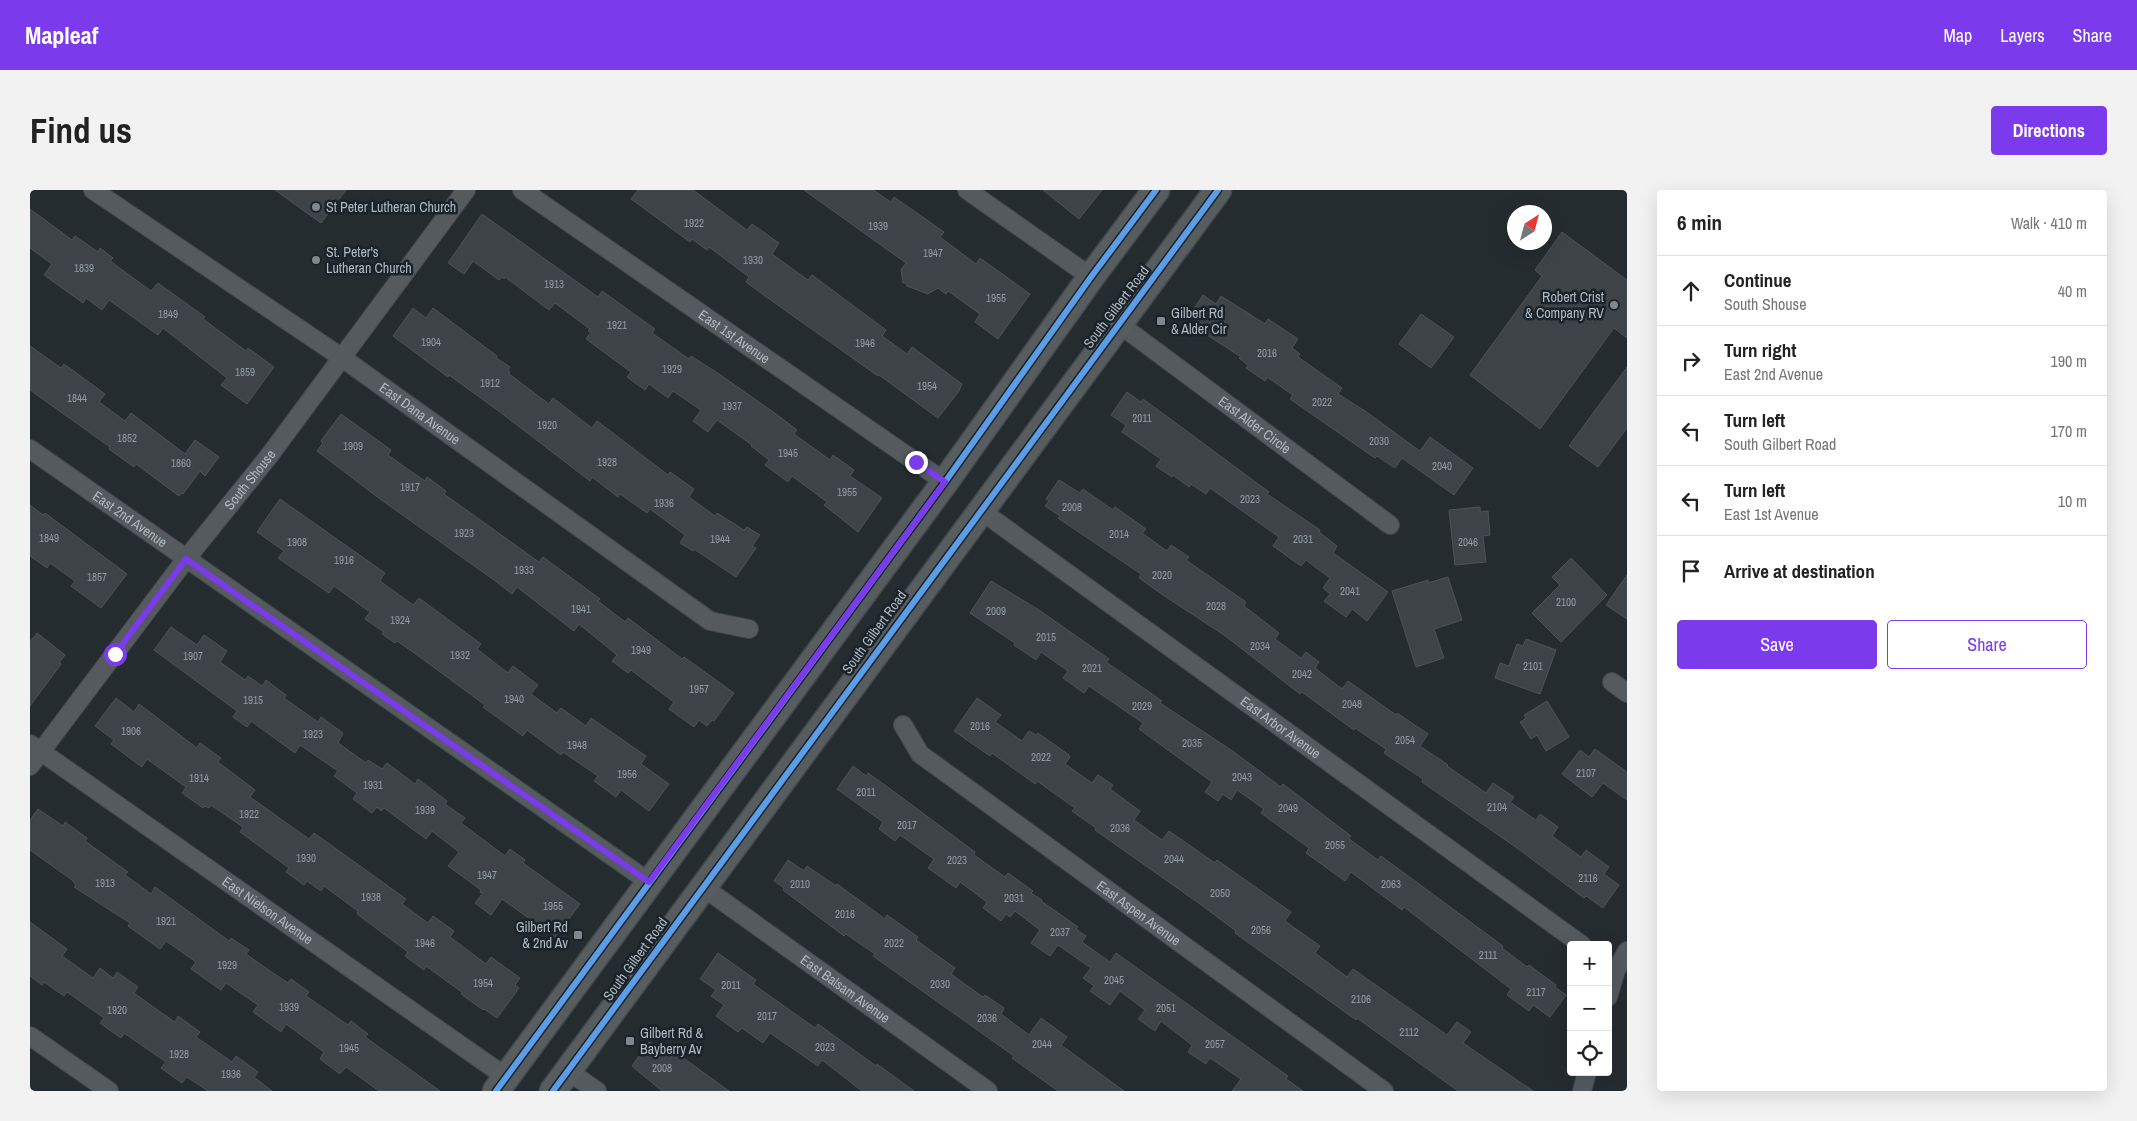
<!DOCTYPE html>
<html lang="en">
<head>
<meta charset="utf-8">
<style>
	:root { --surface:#fff; --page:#f2f2f2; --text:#222; --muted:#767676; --line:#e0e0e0; --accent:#7c3aed }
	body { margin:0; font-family:"Archivo Narrow",sans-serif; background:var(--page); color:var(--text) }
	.controls { position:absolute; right:15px; bottom:15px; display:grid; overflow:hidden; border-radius:5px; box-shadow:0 5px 20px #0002 }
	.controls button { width:45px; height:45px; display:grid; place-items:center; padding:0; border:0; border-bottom:1px solid var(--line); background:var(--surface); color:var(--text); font:25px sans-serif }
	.compass { position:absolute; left:1477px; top:15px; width:45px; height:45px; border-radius:50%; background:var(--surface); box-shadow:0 5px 20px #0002; rotate:36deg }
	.stop { position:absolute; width:15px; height:15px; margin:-11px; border:4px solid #7c3aed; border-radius:50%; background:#fff }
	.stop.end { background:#7c3aed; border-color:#fff; box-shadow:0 1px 5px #0008 }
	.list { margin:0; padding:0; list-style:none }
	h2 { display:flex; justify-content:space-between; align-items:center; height:65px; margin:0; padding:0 20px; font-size:21px }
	h2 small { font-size:16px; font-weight:400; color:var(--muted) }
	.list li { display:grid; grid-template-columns:32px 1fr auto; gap:15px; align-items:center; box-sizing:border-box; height:70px; padding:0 20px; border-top:1px solid var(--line) }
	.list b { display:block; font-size:19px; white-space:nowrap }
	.list p { margin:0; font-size:16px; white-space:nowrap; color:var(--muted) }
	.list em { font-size:16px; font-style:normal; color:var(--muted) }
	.actions { display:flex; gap:10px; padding:15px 20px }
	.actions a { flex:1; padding:11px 0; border:1px solid var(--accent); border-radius:5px; text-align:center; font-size:18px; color:var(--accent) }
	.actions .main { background:var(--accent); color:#fff }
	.icon { flex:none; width:28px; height:28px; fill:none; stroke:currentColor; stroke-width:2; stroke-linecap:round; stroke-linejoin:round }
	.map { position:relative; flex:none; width:1597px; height:901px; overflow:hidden; border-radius:5px }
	header { display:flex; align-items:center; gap:30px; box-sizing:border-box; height:70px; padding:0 25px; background:var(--accent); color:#fff }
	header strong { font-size:24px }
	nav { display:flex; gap:28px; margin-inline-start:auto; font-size:18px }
	.intro { display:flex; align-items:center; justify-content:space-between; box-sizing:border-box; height:120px; padding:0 30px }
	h1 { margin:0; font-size:35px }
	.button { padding:12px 22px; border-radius:5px; background:var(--accent); color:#fff; font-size:18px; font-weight:700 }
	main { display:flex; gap:30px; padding:0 30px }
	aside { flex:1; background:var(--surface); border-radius:5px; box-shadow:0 5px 20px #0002 }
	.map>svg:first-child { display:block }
	.building { fill:#3d4346; stroke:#4c5457 }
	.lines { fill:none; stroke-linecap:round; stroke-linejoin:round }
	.street-casing { stroke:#42474a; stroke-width:20 }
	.primary-casing { stroke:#42494c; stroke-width:29 }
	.street { stroke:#545a5e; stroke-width:18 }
	.primary { stroke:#575c5f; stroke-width:26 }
	.cycleway-casing { stroke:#1a2329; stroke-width:9 }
	.cycleway { stroke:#5a9eea; stroke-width:6 }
	.route { stroke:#7c3aed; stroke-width:6 }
	.poi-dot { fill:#7e888e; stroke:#1a2329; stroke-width:2 }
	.labels { text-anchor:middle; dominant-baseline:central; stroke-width:5; stroke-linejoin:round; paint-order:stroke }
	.number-label { font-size:11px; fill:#929ca2 }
	.poi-label { font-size:14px; fill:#aeb9c1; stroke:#1a2329; text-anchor:start }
	.street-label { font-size:14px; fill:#aeb9c1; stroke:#1a2329 }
</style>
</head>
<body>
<header>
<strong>Mapleaf</strong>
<nav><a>Map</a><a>Layers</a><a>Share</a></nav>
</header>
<div class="intro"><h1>Find us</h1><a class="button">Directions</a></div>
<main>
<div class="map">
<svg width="1597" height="901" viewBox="0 0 1597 901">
	<rect width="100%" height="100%" fill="#252c2f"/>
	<g class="building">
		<polygon points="245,0 316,0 291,33"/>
		<polygon points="608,0 663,0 717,40 722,34 749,53 742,64 778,90 782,85 856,140 852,146 877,164 882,157 932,194 929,201 908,228 849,185 848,186 735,106 716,92 719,87 679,57 677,60 662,49 660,52 601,9"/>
		<polygon points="774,0 843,0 861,12 864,7 914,42 910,47 946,74 950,68 1000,104 968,149 945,132 950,124 918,101 916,104 908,98 898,104 877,96 876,93 873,93 871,80 876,73"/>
		<polygon points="1013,0 1072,0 1049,29"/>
		<polygon points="0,19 42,50 45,46 68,62 70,58 83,68 80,71 121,101 128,93 175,127 173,129 216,161 218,158 244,177 217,214 191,195 197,188 133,138 128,145 79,110 72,120 56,108 53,113 14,85 22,74 0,58"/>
		<polygon points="452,24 568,107 572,101 625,139 622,143 659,169 661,166 689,184 746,224 767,240 764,244 800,270 803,265 824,280 820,286 852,308 828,342 794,315 797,312 762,286 758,292 735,275 739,270 721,256 722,255 687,230 678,242 663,231 671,220 643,201 638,208 619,194 615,200 597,187 601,182 556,149 561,142 558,141 560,139 525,113 519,120 475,87 474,89 472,87 469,90 443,71 434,84 418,73"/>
		<polygon points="1532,42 1597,90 1597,148 1584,138 1510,239 1440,185 1512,86 1505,80"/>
		<polygon points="1173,105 1186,114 1191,106 1235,134 1238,129 1268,149 1262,158 1270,164 1268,167 1312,198 1308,204 1335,221 1390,261 1400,247 1443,278 1424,305 1372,268 1365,278 1347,266 1345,268 1260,209 1263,205 1237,187 1235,191 1216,178 1218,175 1209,168 1211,167 1168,139 1171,134 1159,126"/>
		<polygon points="383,118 396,128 403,118 467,166 466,168 480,177 478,180 480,182 479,184 519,214 523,208 562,238 567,231 638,285 640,282 664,299 659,307 685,326 687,323 714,340 717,337 730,345 722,356 726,358 706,387 664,359 663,361 650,353 655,345 620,319 617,323 590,304 588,307 562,287 560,291 470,222 419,185 418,187 363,146"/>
		<polygon points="1391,124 1424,147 1401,178 1369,154"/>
		<polygon points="0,156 31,178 34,174 75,204 69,212 95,231 101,223 155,264 165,250 189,267 175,286 170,281 153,304 151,303 149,306 106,274 104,277 79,259 80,257 0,200"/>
		<polygon points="1597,177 1597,238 1568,277 1539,256"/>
		<polygon points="1097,202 1111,212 1113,209 1143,231 1239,302 1237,304 1290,340 1289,342 1307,356 1303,363 1358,402 1337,431 1322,419 1316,427 1294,411 1300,404 1293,398 1300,388 1276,370 1271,376 1243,356 1249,347 1180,298 1176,304 1161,294 1159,297 1143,285 1142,287 1126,276 1131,269 1092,242 1096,235 1081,225"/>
		<polygon points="311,224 361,260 358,265 376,278 395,291 397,287 416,301 414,304 509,372 513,367 570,409 568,411 595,432 598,428 652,469 654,467 704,503 684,531 682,530 677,536 669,530 664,537 639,519 644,512 601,480 598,483 582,471 587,465 549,434 544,441 487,397 482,404 464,390 350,309 287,261 293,253 291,251"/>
		<polygon points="1029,290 1050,303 1053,299 1083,320 1085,317 1116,339 1112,343 1137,361 1141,355 1159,367 1156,370 1216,412 1214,416 1249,443 1245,449 1271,468 1276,462 1289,472 1285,478 1312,499 1318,491 1366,525 1367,523 1398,544 1390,556 1418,575 1417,576 1456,603 1463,593 1484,607 1480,612 1506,630 1510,624 1528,637 1522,646 1551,667 1556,660 1579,677 1574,684 1589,695 1573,718 1556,706 1554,708 1487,658 1392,592 1393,589 1354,563 1356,559 1325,538 1324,540 1272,502 1270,504 1194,445 1133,405 1109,388 1111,384 1028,328 1030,326 1015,316 1019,311 1016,309"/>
		<polygon points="250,309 355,383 350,391 383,415 389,408 451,454 447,459 478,483 483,476 508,495 501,504 527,523 531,518 556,536 561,528 616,566 611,574 639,594 619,621 591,600 586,607 564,591 568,586 533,562 531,565 497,540 493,546 453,517 455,515 383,462 367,451 365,453 352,444 354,442 335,429 340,422 304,396 299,403 248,368 254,361 227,342"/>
		<polygon points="0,315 13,325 15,323 97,384 71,418 41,396 45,391 20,373 17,378 0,366"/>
		<polygon points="1450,317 1450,322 1458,321 1460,345 1453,346 1456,372 1425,375 1419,320"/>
		<polygon points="1541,368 1577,405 1531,452 1502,423 1530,395 1522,387"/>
		<polygon points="1597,385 1597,429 1576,415"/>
		<polygon points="1418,387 1432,430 1404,439 1414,468 1386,477 1362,401 1398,390 1398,393"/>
		<polygon points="961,391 1009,420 1079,469 1076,472 1132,511 1130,513 1204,562 1251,597 1253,594 1321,646 1319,649 1348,670 1351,666 1473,756 1472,758 1497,777 1499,775 1526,795 1525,797 1536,805 1520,827 1503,815 1499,821 1477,805 1481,799 1374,717 1372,720 1321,682 1315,691 1297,678 1276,663 1279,658 1231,623 1234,619 1207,600 1201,610 1193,604 1188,611 1175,602 1182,592 1109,539 1113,533 1059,496 1054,503 1033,488 1038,481 1011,462 1006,470 984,455 985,453 940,423"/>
		<polygon points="141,437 167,455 174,445 197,461 190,472 215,490 218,486 232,496 236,490 256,505 254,508 288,532 291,527 313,543 308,553 336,573 338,570 352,579 357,573 385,594 388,589 417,611 415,614 435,628 431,633 475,666 480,659 495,670 493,673 550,714 525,747 472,709 461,725 445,713 452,704 450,702 451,700 418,676 429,662 402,641 396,649 354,618 351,621 347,617 342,623 323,609 327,603 304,586 308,581 270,555 265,563 221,531 217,537 203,527 207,521 124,460"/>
		<polygon points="7,443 35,465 29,473 31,474 0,516 0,452"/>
		<polygon points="1496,449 1526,460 1510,504 1465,488 1470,473 1479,476 1487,454 1493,456"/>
		<polygon points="86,508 104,522 109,514 167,558 170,553 191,568 188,572 225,600 220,607 279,649 284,643 376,709 372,714 398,733 403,726 424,741 420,747 456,774 461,767 490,788 485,795 489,798 467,828 454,819 453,820 431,804 433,803 396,776 394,780 375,766 378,762 327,724 328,721 294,696 291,701 277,691 274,695 256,682 259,678 210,642 213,637 181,615 179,618 175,616 173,618 152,603 156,597 117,569 112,577 81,554 84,550 65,536"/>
		<polygon points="947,508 971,525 965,532 992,551 999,541 1006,545 1008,543 1039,565 1040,567 1035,574 1062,593 1068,585 1083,595 1080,599 1110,621 1104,630 1132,650 1139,641 1185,673 1187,670 1261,722 1255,731 1290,756 1285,763 1317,787 1323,779 1417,845 1427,832 1441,842 1433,853 1503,901 1428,901 1327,828 1326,830 1205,743 1206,741 1170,714 1065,640 1066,638 1042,621 1045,618 1007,591 1005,594 962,563 960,566 924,541"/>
		<polygon points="1517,511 1539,547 1516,561 1507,545 1501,549 1490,532 1496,528 1494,525"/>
		<polygon points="1565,559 1597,582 1597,610 1573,593 1562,607 1532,584 1550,560 1559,567"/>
		<polygon points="823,576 836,586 838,583 863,601 945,662 944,665 968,682 975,687 978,683 1003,701 1001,703 1012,710 1011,711 1048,737 1046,739 1056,746 1052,752 1080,772 1086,763 1258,886 1256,889 1273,901 1202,901 1211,889 1180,868 1176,874 1158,862 1162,855 1131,831 1125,841 1108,829 1115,820 1090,801 1080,815 1060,801 1064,796 1053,788 1061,778 1028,755 1020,766 1001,753 1010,740 985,721 980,727 976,724 971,731 953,718 957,712 930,692 926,698 898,678 904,669 870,645 865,651 849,639 853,632 807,599"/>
		<polygon points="8,619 33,636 35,632 57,648 55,651 98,682 95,685 121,704 125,697 199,751 201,748 219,760 216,764 243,783 258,793 261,789 279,802 276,806 318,835 321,831 338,844 335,847 410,901 349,901 316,877 310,884 290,869 294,862 256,834 251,842 223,822 228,815 196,793 191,800 161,779 166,772 136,751 130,759 98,736 100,733 44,697 46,695 42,690 0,660 0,630"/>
		<polygon points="758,670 774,681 777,676 806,696 807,694 855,729 857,725 888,747 886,750 925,778 921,784 953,807 955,805 974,818 971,824 999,845 1011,828 1037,847 1031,855 1094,901 1028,901 982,868 984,866 843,766 845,764 816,744 814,746 753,700 754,698 744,691"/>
		<polygon points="0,732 37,759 32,766 63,788 70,778 83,788 87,782 108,797 104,803 129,821 145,832 148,826 170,842 166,847 202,872 206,866 228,882 224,887 242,901 178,901 157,887 152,893 131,878 136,872 94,843 91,848 70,833 74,828 37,802 34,806 14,792 12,795 0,786"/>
		<polygon points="688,763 726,790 723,794 785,838 788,834 846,876 847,874 884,901 832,901 792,870 788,876 740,843 733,853 712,838 708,842 686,826 694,815 681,806 686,800 670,789"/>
		<polygon points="619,852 641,867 645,862 699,901 632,901 602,876"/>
	</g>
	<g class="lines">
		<defs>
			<g id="street">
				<path id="s1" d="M63,0L311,167L680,431L719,439"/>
				<path id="s2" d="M492,0L915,292"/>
				<polyline points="937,0 1061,87"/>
				<path id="s3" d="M1089,134L1360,335"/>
				<path id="s4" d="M0,259L619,692"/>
				<path id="s5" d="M950,320L1552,755"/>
				<polyline points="1582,492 1597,503"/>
				<path id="s6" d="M873,535L890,564L1354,901"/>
				<path id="s7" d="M0,554L476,887"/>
				<path id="s8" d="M0,576L156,369L239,266L436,0"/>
				<path id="s9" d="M673,697L958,901"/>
				<polyline points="1578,807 1586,780 1597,761"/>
				<polyline points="0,846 79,901"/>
				<polyline points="538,881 567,901"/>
				<polyline points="1552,901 1557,882"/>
			</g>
			<g id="primary">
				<polyline points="466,901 915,292 1061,87 1126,0"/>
				<polyline points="523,901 1188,0"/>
			</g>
		</defs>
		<use href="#street" class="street-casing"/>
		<use href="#primary" class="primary-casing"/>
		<use href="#street" class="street"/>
		<use href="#primary" class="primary"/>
		<defs>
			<g id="cycleway">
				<polyline points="466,901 915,292 1061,87 1126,0"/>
				<polyline points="523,901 1188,0"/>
			</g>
		</defs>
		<use href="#cycleway" class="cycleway-casing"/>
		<use href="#cycleway" class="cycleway"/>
	</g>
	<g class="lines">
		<polyline class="route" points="85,464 156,369 619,692 915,292 886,272"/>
	</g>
	<g class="poi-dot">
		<circle cx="286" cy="17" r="5"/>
		<circle cx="286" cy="70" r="5"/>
		<circle cx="1584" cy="115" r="5"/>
		<rect x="1126" y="126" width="10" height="10" rx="2.5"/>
		<rect x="543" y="740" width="10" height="10" rx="2.5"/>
		<rect x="595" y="846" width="10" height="10" rx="2.5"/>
	</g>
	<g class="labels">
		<g class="number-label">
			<text x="664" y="33">1922</text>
			<text x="848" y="36">1939</text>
			<text x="903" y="63">1947</text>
			<text x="723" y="70">1930</text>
			<text x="54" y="78">1839</text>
			<text x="524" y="94">1913</text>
			<text x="966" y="108">1955</text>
			<text x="138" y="124">1849</text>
			<text x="587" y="135">1921</text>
			<text x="401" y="152">1904</text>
			<text x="835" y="153">1946</text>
			<text x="1237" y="163">2016</text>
			<text x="642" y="179">1929</text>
			<text x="215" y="182">1859</text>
			<text x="460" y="193">1912</text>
			<text x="897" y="196">1954</text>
			<text x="47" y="208">1844</text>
			<text x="1292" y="212">2022</text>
			<text x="702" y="216">1937</text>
			<text x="1112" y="228">2011</text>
			<text x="517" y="235">1920</text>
			<text x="97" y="248">1852</text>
			<text x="1349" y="251">2030</text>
			<text x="323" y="256">1909</text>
			<text x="758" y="263">1945</text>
			<text x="577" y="272">1928</text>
			<text x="151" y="273">1860</text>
			<text x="1412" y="276">2040</text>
			<text x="380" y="297">1917</text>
			<text x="817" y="302">1955</text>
			<text x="1220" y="309">2023</text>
			<text x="634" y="313">1936</text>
			<text x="1042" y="317">2008</text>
			<text x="434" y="343">1923</text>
			<text x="1089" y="344">2014</text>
			<text x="19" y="348">1849</text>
			<text x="690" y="349">1944</text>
			<text x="1273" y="349">2031</text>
			<text x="267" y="352">1908</text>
			<text x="1438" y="352">2046</text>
			<text x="314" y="370">1916</text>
			<text x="494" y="380">1933</text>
			<text x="1132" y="385">2020</text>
			<text x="67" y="387">1857</text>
			<text x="1320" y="401">2041</text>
			<text x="1536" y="412">2100</text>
			<text x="1186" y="416">2028</text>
			<text x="551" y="419">1941</text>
			<text x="966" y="421">2009</text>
			<text x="370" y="430">1924</text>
			<text x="1016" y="447">2015</text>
			<text x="1230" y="456">2034</text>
			<text x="611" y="460">1949</text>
			<text x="430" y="465">1932</text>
			<text x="163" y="466">1907</text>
			<text x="1503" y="476">2101</text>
			<text x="1062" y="478">2021</text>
			<text x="1272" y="484">2042</text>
			<text x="669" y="499">1957</text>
			<text x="484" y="509">1940</text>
			<text x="223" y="510">1915</text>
			<text x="1322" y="514">2048</text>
			<text x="1112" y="516">2029</text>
			<text x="950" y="536">2016</text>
			<text x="101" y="541">1906</text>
			<text x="283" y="544">1923</text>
			<text x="1375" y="550">2054</text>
			<text x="1162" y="553">2035</text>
			<text x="547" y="555">1948</text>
			<text x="1011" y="567">2022</text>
			<text x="1556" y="583">2107</text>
			<text x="597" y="584">1956</text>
			<text x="1212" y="587">2043</text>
			<text x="169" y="588">1914</text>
			<text x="343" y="595">1931</text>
			<text x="836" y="602">2011</text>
			<text x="1467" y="617">2104</text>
			<text x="1258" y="618">2049</text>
			<text x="395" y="620">1939</text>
			<text x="219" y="624">1922</text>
			<text x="877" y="635">2017</text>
			<text x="1090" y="638">2036</text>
			<text x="1305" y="655">2055</text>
			<text x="276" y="668">1930</text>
			<text x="1144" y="669">2044</text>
			<text x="927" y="670">2023</text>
			<text x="457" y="685">1947</text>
			<text x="1558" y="688">2116</text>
			<text x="75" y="693">1913</text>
			<text x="770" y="694">2010</text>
			<text x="1361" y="694">2063</text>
			<text x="1190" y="703">2050</text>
			<text x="341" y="707">1938</text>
			<text x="984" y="708">2031</text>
			<text x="523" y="716">1955</text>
			<text x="815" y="724">2016</text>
			<text x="136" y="731">1921</text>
			<text x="1231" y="740">2056</text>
			<text x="1030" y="742">2037</text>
			<text x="395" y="753">1946</text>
			<text x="864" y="753">2022</text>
			<text x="1458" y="765">2111</text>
			<text x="197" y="775">1929</text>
			<text x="1084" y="790">2045</text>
			<text x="453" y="793">1954</text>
			<text x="910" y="794">2030</text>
			<text x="701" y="795">2011</text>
			<text x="1506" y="802">2117</text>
			<text x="1331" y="809">2106</text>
			<text x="259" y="817">1939</text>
			<text x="1136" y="818">2051</text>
			<text x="87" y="820">1920</text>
			<text x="737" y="826">2017</text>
			<text x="957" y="828">2036</text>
			<text x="1379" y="842">2112</text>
			<text x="1012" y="854">2044</text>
			<text x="1185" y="854">2057</text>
			<text x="795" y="857">2023</text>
			<text x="319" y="858">1945</text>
			<text x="149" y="864">1928</text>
			<text x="632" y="878">2008</text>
			<text x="201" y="884">1936</text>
		</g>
		<g class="poi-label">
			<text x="296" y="17">St Peter Lutheran Church</text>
			<text x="296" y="62">St. Peter's<tspan x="296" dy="16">Lutheran Church</tspan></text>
			<text x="1574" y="107" text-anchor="end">Robert Crist<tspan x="1574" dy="16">&amp; Company RV</tspan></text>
			<text x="1141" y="123">Gilbert Rd<tspan x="1141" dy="16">&amp; Alder Cir</tspan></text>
			<text x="538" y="737" text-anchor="end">Gilbert Rd<tspan x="538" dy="16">&amp; 2nd Av</tspan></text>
			<text x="610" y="843">Gilbert Rd &amp;<tspan x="610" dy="16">Bayberry Av</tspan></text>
		</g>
		<g class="street-label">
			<text transform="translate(1086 117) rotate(-53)">South Gilbert Road</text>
			<text stroke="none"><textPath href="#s2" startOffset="258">East 1st Avenue</textPath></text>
			<text stroke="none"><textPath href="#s1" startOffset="396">East Dana Avenue</textPath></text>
			<text stroke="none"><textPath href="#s3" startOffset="169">East Alder Circle</textPath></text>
			<text stroke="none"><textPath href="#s8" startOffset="361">South Shouse</textPath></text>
			<text stroke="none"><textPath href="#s4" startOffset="122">East 2nd Avenue</textPath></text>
			<text transform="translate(844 442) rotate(-54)">South Gilbert Road</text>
			<text stroke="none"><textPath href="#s5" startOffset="371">East Arbor Avenue</textPath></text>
			<text stroke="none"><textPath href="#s7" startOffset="290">East Nielson Avenue</textPath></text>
			<text stroke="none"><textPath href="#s6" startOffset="304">East Aspen Avenue</textPath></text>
			<text transform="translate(605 769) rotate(-54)">South Gilbert Road</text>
			<text stroke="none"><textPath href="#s9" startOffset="175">East Balsam Avenue</textPath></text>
		</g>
	</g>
</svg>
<div class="controls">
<button>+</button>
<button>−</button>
<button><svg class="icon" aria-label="locate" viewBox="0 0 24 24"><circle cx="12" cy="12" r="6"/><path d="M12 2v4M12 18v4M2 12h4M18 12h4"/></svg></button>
</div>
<svg class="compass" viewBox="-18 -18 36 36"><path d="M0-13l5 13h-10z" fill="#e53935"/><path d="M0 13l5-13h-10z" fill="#767676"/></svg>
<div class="stop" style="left:85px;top:464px"></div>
<div class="stop end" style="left:886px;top:272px"></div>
</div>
<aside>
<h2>6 min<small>Walk · 410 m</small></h2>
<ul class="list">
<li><svg class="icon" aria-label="ahead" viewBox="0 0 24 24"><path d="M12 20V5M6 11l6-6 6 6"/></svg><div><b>Continue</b><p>South Shouse</p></div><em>40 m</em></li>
<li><svg class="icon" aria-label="right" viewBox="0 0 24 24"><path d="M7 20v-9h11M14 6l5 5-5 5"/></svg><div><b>Turn right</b><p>East 2nd Avenue</p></div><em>190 m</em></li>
<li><svg class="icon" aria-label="left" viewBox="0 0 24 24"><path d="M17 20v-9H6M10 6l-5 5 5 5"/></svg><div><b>Turn left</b><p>South Gilbert Road</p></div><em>170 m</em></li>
<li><svg class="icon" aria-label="left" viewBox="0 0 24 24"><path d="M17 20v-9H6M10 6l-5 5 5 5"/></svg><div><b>Turn left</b><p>East 1st Avenue</p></div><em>10 m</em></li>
<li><svg class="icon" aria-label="arrive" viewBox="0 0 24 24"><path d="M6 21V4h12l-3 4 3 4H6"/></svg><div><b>Arrive at destination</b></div></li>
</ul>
<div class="actions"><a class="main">Save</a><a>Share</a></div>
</aside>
</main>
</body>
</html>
